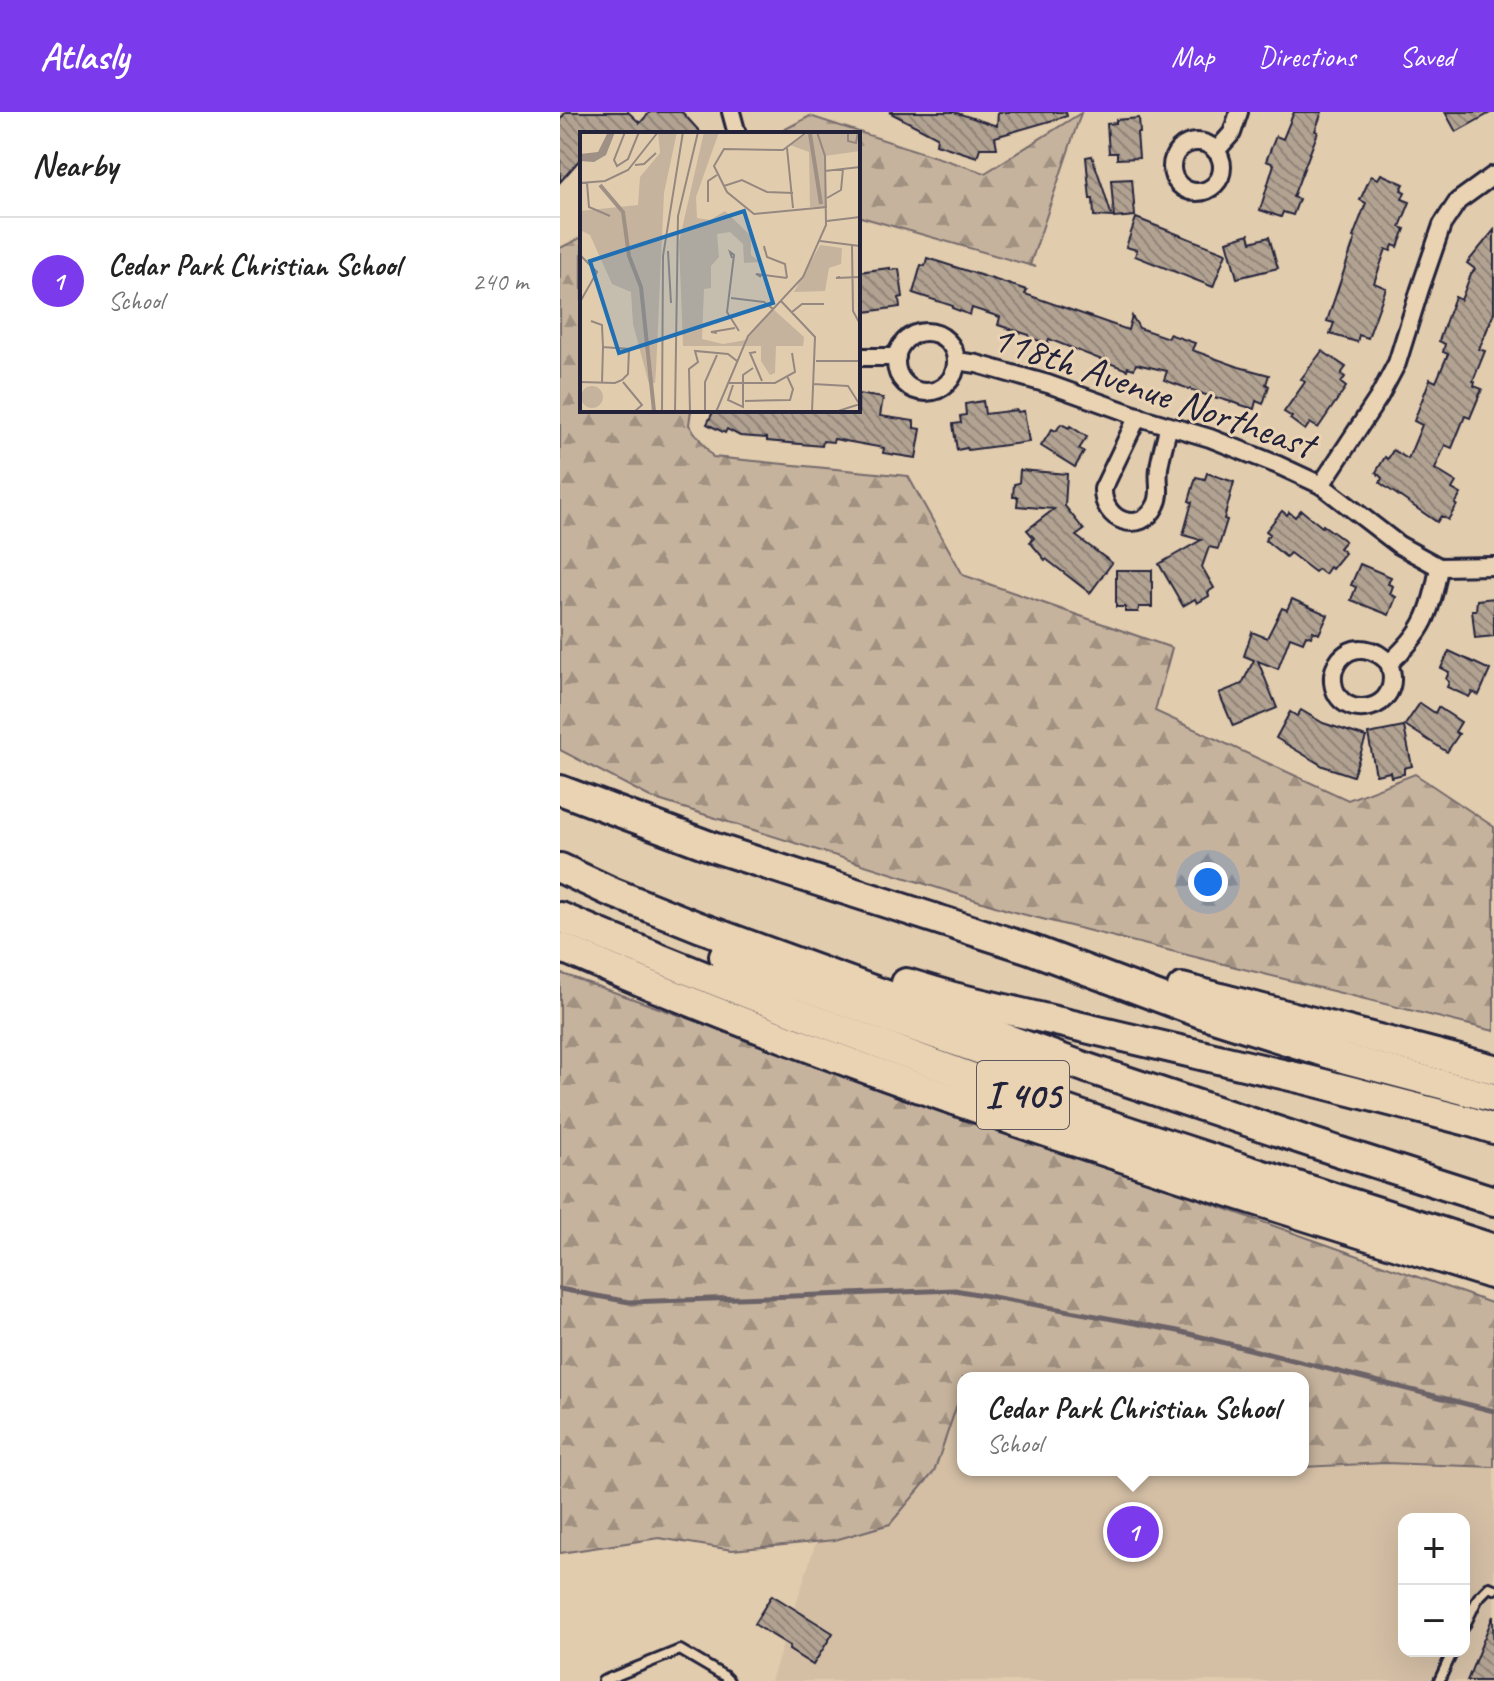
<!DOCTYPE html>
<html lang="en">
<head>
<meta charset="utf-8">
<style>
	:root { --surface:#fff; --page:#f6f6f6; --text:#222; --muted:#767676; --line:#e0e0e0; --accent:#7c3aed }
	body { margin:0; font-family:Caveat,sans-serif; background:var(--page); color:var(--text) }
	.controls { position:absolute; right:24px; bottom:24px; display:grid; overflow:hidden; border-radius:16px; box-shadow:0 8px 32px #0002 }
	.controls button { width:72px; height:72px; display:grid; place-items:center; padding:0; border:0; border-bottom:2px solid var(--line); background:var(--surface); color:var(--text); font:40px sans-serif }
	.you { position:absolute; left:648px; top:770px; width:28px; height:28px; margin:-20px; border:6px solid #fff; border-radius:50%; background:#1a73e8; box-shadow:0 0 0 12px #1a73e833 }
	.badge { display:grid; place-items:center; width:52px; height:52px; border-radius:50%; background:var(--accent); color:#fff; font-size:26px; font-weight:700 }
	.pin { position:absolute; translate:-50% -50%; border:4px solid #fff; box-shadow:0 2px 8px #0006 }
	.popup { position:absolute; left:397px; top:1260px; width:352px; height:104px; box-sizing:border-box; display:grid; place-content:center; border-radius:16px; background:var(--surface); filter:drop-shadow(0 2px 6px #0005); font-size:26px; white-space:nowrap; color:var(--muted) }
	.popup b { font-size:30px; color:var(--text) }
	.popup::after { content:''; position:absolute; left:50%; top:100%; margin-left:-16px; border:16px solid transparent; border-top-color:var(--surface) }
	.list { margin:0; padding:0; list-style:none }
	h2 { display:flex; justify-content:space-between; align-items:center; height:104px; margin:0; padding:0 32px; font-size:34px }
	h2 small { font-size:26px; font-weight:400; color:var(--muted) }
	.list li { display:grid; grid-template-columns:52px 1fr auto; gap:24px; align-items:center; box-sizing:border-box; height:128px; padding:0 32px; border-top:2px solid var(--line) }
	.list b { display:block; font-size:30px; white-space:nowrap }
	.list p { margin:0; font-size:26px; white-space:nowrap; color:var(--muted) }
	.list em { font-size:26px; font-style:normal; color:var(--muted) }
	.map { position:relative; flex:none; width:934px; height:1569px; overflow:hidden }
	header { display:flex; align-items:center; gap:48px; box-sizing:border-box; height:112px; padding:0 40px; background:var(--accent); color:#fff }
	header strong { font-size:38px }
	nav { display:flex; gap:44px; margin-inline-start:auto; font-size:28px }
	main { display:flex }
	aside { flex:1; background:var(--surface) }
	.map>svg:first-child { display:block }
	.built { fill:#d4bfa5; fill-rule:evenodd }
	.forest { fill:url(#forest-firs); stroke:#746a6c; stroke-width:2 }
	.lines { fill:none; stroke-linecap:round; stroke-linejoin:round }
	.stream { stroke:#6c6467; stroke-width:5 }
	.building { fill:url(#building-back-hatch); stroke:#22223b; stroke-width:2 }
	.service-casing { stroke:#22223b; stroke-width:14 }
	.minor-casing { stroke:#22223b; stroke-width:22 }
	.motorway-casing { stroke:#22223b; stroke-width:34 }
	.service { stroke:#ead3b3; stroke-width:8 }
	.minor { stroke:#ead3b3; stroke-width:16 }
	.motorway { stroke:#ead3b3; stroke-width:28 }
	.labels { text-anchor:middle; dominant-baseline:central; stroke-width:6; stroke-linejoin:round; paint-order:stroke }
	.shield { fill:#ead3b3; stroke:#5e575f; stroke-width:2 }
	.shield-label { font-size:38px; font-weight:bold; fill:#22223b }
	.street-label { font-size:40px; fill:#22223b; stroke:#ead3b3 }
	.inset-river { fill:none; stroke:#9e9085; stroke-width:4 }
	.inset-road { fill:none; stroke:#958880; stroke-width:2 }
	.view { fill:#1f6fb2; fill-opacity:0.15; stroke:#1f6fb2; stroke-width:4 }
	.inset-edge { fill:none; stroke:#22223b; stroke-width:4 }
</style>
</head>
<body>
<header>
<strong>Atlasly</strong>
<nav><a>Map</a><a>Directions</a><a>Saved</a></nav>
</header>
<main>
<aside>
<h2>Nearby<small></small></h2>
<ul class="list">
<li><span class="badge">1</span><div><b>Cedar Park Christian School</b><p>School</p></div><em>240 m</em></li>
</ul>
</aside>
<div class="map">
<svg width="934" height="1569" viewBox="0 0 934 1569">
	<defs>
		<pattern id="forest-firs" width="22" height="20" patternUnits="userSpaceOnUse" patternTransform="scale(2)"><rect width="22" height="20" fill="#c6b39d"/><path d="M5 1l3.5 6h-7zM16 11l3.5 6h-7z" fill="#a09181"/></pattern>
		<pattern id="building-back-hatch" width="6" height="6" patternUnits="userSpaceOnUse" patternTransform="scale(2)"><rect width="6" height="6" fill="#b2a291"/><path d="M-1 5l2 2M0 0l6 6M5-1l2 2" fill="none" stroke="#908478"/></pattern>
	</defs>
	<rect width="100%" height="100%" fill="#e2ccae"/>
	<filter id="ink" filterUnits="userSpaceOnUse"><feTurbulence type="fractalNoise" baseFrequency=".0125" numOctaves="2"/><feDisplacementMap in="SourceGraphic" scale="16" xChannelSelector="R" yChannelSelector="G"/><feConvolveMatrix kernelMatrix="1 2 1 2 8 2 1 2 1" color-interpolation-filters="sRGB"/></filter>
	<g filter="url(#ink)">
		<path class="built" d="M402,1275L403,1358H743V1355L824,1351L934,1355V1569H211L256,1430L275,1427L330,1412L374,1360ZM844,1407H904V1539H844Z"/>
		<g class="forest">
			<polygon points="521,1 470,153 476,155 301,105 298,106 298,22 216,22 250,4 425,61"/>
			<polygon points="22,125 22,298 131,298 129,313 153,345 348,364 403,463 612,536 595,599 788,688 855,662 934,715 934,919 454,800 92,686 0,638 0,136"/>
			<polygon points="0,861 934,1192 934,1355 825,1351 743,1355 743,1266 403,1266 403,1275 374,1360 330,1412 275,1428 172,1438 99,1426 0,1441"/>
		</g>
		<g class="lines">
			<polyline class="stream" points="0,1177 69,1190 395,1178 618,1219 934,1299"/>
		</g>
		<g class="building">
			<polygon points="6,0 68,0 80,11 90,0 122,0 142,22 22,22 22,45 0,70 0,7"/>
			<polygon points="329,0 394,0 437,14 438,0 506,0 507,4 435,25 437,36 420,36 417,45 376,32 377,25"/>
			<polygon points="734,0 762,0 755,19 758,20 733,85 739,87 733,103 723,100 721,105 700,98 714,52 706,49 716,24 723,27"/>
			<polygon points="885,0 932,0 896,20"/>
			<polygon points="579,6 580,21 577,21 579,46 557,47 557,41 549,41 547,12 556,11 556,8"/>
			<polygon points="532,44 543,76 552,105 534,104 533,87 530,87 526,45"/>
			<polygon points="821,62 844,72 841,78 845,80 842,87 850,90 840,115 845,117 838,135 833,133 831,139 826,137 814,171 826,176 808,226 799,223 797,230 770,222 774,211 767,209 795,126 793,125 806,91 800,88 811,64 818,67"/>
			<polygon points="572,67 575,104 554,106 551,68"/>
			<polygon points="576,106 666,141 653,175 575,144 577,138 566,135"/>
			<polygon points="934,118 934,201 919,237 925,239 913,269 915,270 914,274 922,277 910,306 905,304 892,336 885,333 875,357 896,370 892,377 901,382 895,392 897,393 888,408 881,404 877,410 820,371 822,366 816,360 825,345 828,347 833,338 848,347 862,313 854,309 870,267 876,270 888,242 883,240 885,232 879,229 888,203 895,185 901,188 911,162 915,157 907,151"/>
			<polygon points="689,122 691,130 709,125 718,156 677,166 667,129"/>
			<polygon points="367,146 467,178 465,182 568,218 572,204 579,216 608,226 609,222 635,231 632,238 679,255 709,263 706,272 709,274 703,292 696,289 694,297 658,286 657,287 604,268 607,259 576,252 574,257 568,255 567,258 489,227 487,232 469,225 469,223 438,213 440,205 412,196 410,203 392,196 393,194 353,181 361,153 365,154"/>
			<polygon points="330,156 330,158 339,157 343,185 339,186 340,195 298,201 298,160"/>
			<polygon points="762,239 786,255 781,262 785,265 781,271 786,275 758,316 750,311 745,318 730,307 732,305 724,300 745,270 741,267"/>
			<polygon points="298,282 323,286 320,304 354,309 354,316 361,317 356,346 323,341 324,336 274,327 273,330 263,329 262,334 207,329 207,326 180,324 167,317 165,321 147,312 154,298 286,298 298,300"/>
			<polygon points="423,289 425,302 457,298 458,300 464,299 469,330 408,338 407,336 397,338 393,312 401,311 400,304 406,303 405,292"/>
			<polygon points="501,312 509,316 510,314 527,325 519,337 524,340 515,355 481,334 492,317 496,319"/>
			<polygon points="460,358 507,362 505,394 524,418 516,424 552,451 530,481 486,447 485,448 470,430 474,426 467,418 494,397 457,394 458,385 453,385 454,372 459,371"/>
			<polygon points="647,361 674,370 664,407 667,408 658,437 649,435 642,455 654,476 648,480 649,484 637,491 635,487 623,494 599,452 641,428 623,423 632,390 629,389 636,365 645,367"/>
			<polygon points="741,398 762,415 763,413 785,429 779,436 785,441 772,457 770,455 765,462 758,457 755,460 730,441 726,445 705,428 710,422 706,419 722,399 727,403 729,400 735,405"/>
			<polygon points="800,452 831,465 828,472 833,474 830,482 836,485 829,503 791,488 796,475 791,473"/>
			<polygon points="556,458 592,458 592,495 579,495 578,500 565,500 565,495 556,495"/>
			<polygon points="934,486 934,524 915,526 912,498 916,498 917,488"/>
			<polygon points="732,487 768,503 759,522 753,519 751,525 746,523 743,530 730,525 718,557 698,549 717,596 673,614 659,581 682,572 694,548 684,544 692,520 707,526 722,496 727,498"/>
			<polygon points="889,539 930,558 919,583 912,580 909,585 887,575 889,570 886,567 889,560 881,556"/>
			<polygon points="860,591 875,601 878,595 901,610 895,620 899,622 887,640 845,613"/>
			<polygon points="741,598 763,611 806,625 793,664 763,654 716,626 730,600 737,604"/>
			<polygon points="844,615 852,654 844,656 844,662 831,665 830,660 816,663 808,622"/>
			<polygon points="212,1483 273,1521 253,1553 229,1538 230,1534 194,1512"/>
			<polygon points="933,1504 934,1569 907,1569"/>
		</g>
		<g class="lines">
			<defs>
				<g id="service">
					<polyline points="904,1515 918,1486 929,1475 934,1477"/>
					<polyline points="43,1569 120,1538 164,1564 169,1569"/>
					<polyline points="879,1569 893,1539"/>
				</g>
				<g id="minor">
					<polyline points="171,0 177,22"/>
					<circle cx="637" cy="55" r="25"/>
					<polyline points="656,39 672,21 679,0"/>
					<circle cx="366" cy="250" r="30"/>
					<polyline points="298,245 337,245"/>
					<polyline points="397,249 417,252 488,272 586,307 650,326 718,353 761,373 839,433 879,455 934,454"/>
					<path d="M578,304L543,377C542,409 581,424 596,393C602,382 597,369 599,356C601,342 605,328 609,314"/>
					<polyline points="761,373 819,285 837,251 860,177 882,113 898,89 934,63"/>
					<path d="M829,551C847,600 778,613 773,570C772,562 775,553 780,547C795,530 816,537 829,551C864,520 871,501 879,455"/>
				</g>
				<g id="motorway">
					<polyline points="0,678 155,736 470,837 641,901 786,947 934,986"/>
					<polyline points="0,756 49,779 139,815 527,956 777,1039 934,1089"/>
					<path d="M0,805C162,874 325,936 491,993C638,1044 786,1089 934,1137"/>
					<path d="M0,835C303,967 619,1065 934,1163"/>
					<polyline points="164,844 329,906 467,954"/>
					<polyline points="346,871 393,885 748,968 908,1009 934,1017"/>
					<polyline points="622,876 934,957"/>
				</g>
			</defs>
			<use href="#service" class="service-casing"/>
			<use href="#minor" class="minor-casing"/>
			<use href="#motorway" class="motorway-casing"/>
			<use href="#service" class="service"/>
			<use href="#minor" class="minor"/>
			<use href="#motorway" class="motorway"/>
		</g>
	</g>
	<g class="labels">
		<rect class="shield" x="417" y="949" width="92" height="68" rx="6"/>
		<g class="shield-label">
			<text x="463" y="983">I 405</text>
		</g>
		<g class="street-label">
			<text transform="translate(593 279) rotate(19)">118th Avenue Northeast</text>
		</g>
	</g>
	<g transform="translate(20 20)">
		<rect width="280" height="280" fill="#e2ccae"/>
		<path d="M1 265a11 11 0 1 1 22 0a11 11 0 1 1-22 0Z" fill="#c6b39d"/>
		<path d="M78,0H97L84,61L76,238L75,251L69,252L53,192L51,160L32,152L10,103L0,98V79L58,73L60,45L80,21ZM124,0H139L116,65L117,86L130,88L145,79L171,104V123L180,130L164,131L163,112L150,100L137,102L139,125L131,134V156L124,157L122,207L143,212L166,208L193,177L224,205L223,214H196L195,241L190,243L181,229V214H103L99,110ZM230,0H280V19L245,24L247,75H230L229,20L210,13Z" fill="#c6b39d"/>
		<path d="M240,113L262,116L261,132L249,136L245,159L214,160Z" fill="#c6b39d"/>
		<path d="M28,0H35L26,23L14,30L0,29V22L18,20Z" fill="#9e9085"/>
		<path class="inset-river" d="M230,2L241,72M20,53L43,80L49,124L61,155L74,279"/>
		<path class="inset-road" d="M45,0L34,28L37,34L48,27L59,0M227,0L203,18L144,17L134,34L147,60L174,82L247,75M268,0V9L276,11L278,0M207,16L213,76M55,33L64,32L76,21M245,39L280,35M0,51L25,49L48,38L78,0M7,51L9,75L30,84M144,54L162,48L187,60L213,61M247,66L261,58L263,37M128,70V49L137,43M247,89L280,85M240,109L280,114M272,114L273,179L280,192M88,119L91,171M185,119L184,114L187,125L205,132L207,146M0,123L17,140L0,170M152,126L150,120L154,123L147,180L159,199M181,145L176,142L207,146M260,145L256,146L280,145M151,166L184,170L193,177M201,169L235,205L232,280M212,180L222,172H244M11,189L22,193L23,215M137,201L131,200L155,196M176,220L170,221L182,249M236,229H280M0,250L35,251L42,248L48,242L49,217L23,215L22,251M43,250L62,273L54,280M148,251H195L215,240L212,221M233,252L268,254L280,273M153,253L148,268L163,275V243L173,236M165,269L210,268L213,257L207,244M82,280L83,124L103,0M95,280L98,84L118,0M110,280L109,237L118,230L115,219L148,222L157,229M125,280V250L137,223M136,280L168,204L223,145L246,93L245,24L237,0M255,280L280,272"/>
		<path class="view" d="M164,79L193,171L39,221L10,129Z"/>
		<rect width="280" height="280" class="inset-edge"/>
	</g>
</svg>
<div class="controls">
<button>+</button>
<button>−</button>
</div>
<div class="you"></div>
<div class="pin badge" style="left:573px;top:1420px">1</div>
<div class="popup"><b>Cedar Park Christian School</b>School</div>
</div>
</main>
</body>
</html>
